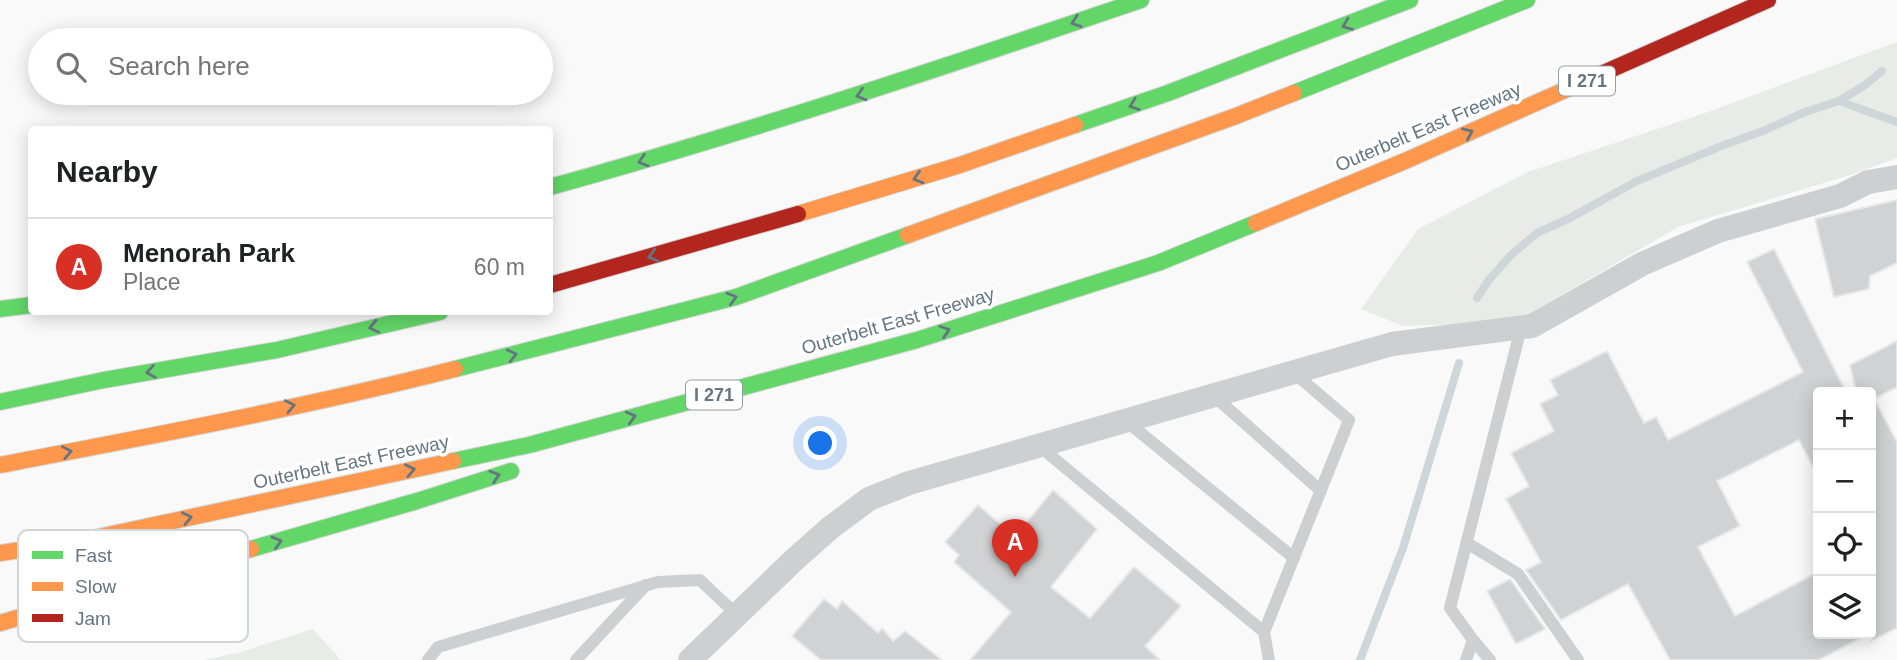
<!DOCTYPE html>
<html lang="en">
<head>
<meta charset="utf-8">
<style>
	:root { --surface:#fff; --page:#f6f6f6; --text:#202124; --muted:#757577; --line:#e0e0e0; --accent:#d93025 }
	body { margin:0; font-family:Helvetica,sans-serif; background:var(--page); color:var(--text) }
	.controls { position:absolute; right:21px; bottom:21px; display:grid; overflow:hidden; border-radius:7px; box-shadow:0 4px 18px #0003 }
	.controls button { width:63px; height:63px; display:grid; place-items:center; padding:0; border:0; border-bottom:2px solid var(--line); background:var(--surface); color:var(--text); font:35px sans-serif }
	.you { position:absolute; left:821px; top:444px; width:24px; height:24px; margin:-18px; border:5px solid #fff; border-radius:50%; background:#1a73e8; box-shadow:0 0 0 10px #1a73e833 }
	.badge { display:grid; place-items:center; width:46px; height:46px; border-radius:50%; background:var(--accent); color:#fff; font-size:23px; font-weight:700 }
	.pin { position:absolute; translate:-50% -58px; filter:drop-shadow(0 2px 4px #0008) }
	.pin::after { content:''; position:absolute; top:37px; width:24px; height:21px; background:inherit; clip-path:polygon(0 0,100% 0,50% 100%) }
	.list { margin:0; padding:0; list-style:none }
	h2 { display:flex; justify-content:space-between; align-items:center; height:91px; margin:0; padding:0 28px; font-size:30px }
	h2 small { font-size:23px; font-weight:400; color:var(--muted) }
	.list li { display:grid; grid-template-columns:46px 1fr auto; gap:21px; align-items:center; box-sizing:border-box; height:98px; padding:0 28px; border-top:2px solid var(--line) }
	.list b { display:block; font-size:26px; white-space:nowrap }
	.list p { margin:0; font-size:23px; white-space:nowrap; color:var(--muted) }
	.list em { font-size:23px; font-style:normal; color:var(--muted) }
	.icon { flex:none; width:38px; height:38px; fill:none; stroke:currentColor; stroke-width:2; stroke-linecap:round; stroke-linejoin:round }
	.map { position:relative; flex:none; width:1897px; height:660px; overflow:hidden }
	.search { position:absolute; background:var(--surface); box-shadow:0 4px 18px #0003; left:28px; top:28px; width:525px; height:77px; display:flex; align-items:center; gap:18px; box-sizing:border-box; padding:0 24px; border-radius:38px; color:var(--muted); font-size:26px }
	.panel { position:absolute; background:var(--surface); box-shadow:0 4px 18px #0003; left:28px; top:126px; width:525px; height:189px; border-radius:7px }
	.map>svg:first-child { display:block }
	.green { fill:#e8ebe6 }
	.lines { fill:none; stroke-linecap:round; stroke-linejoin:round }
	.stream { stroke:#ced6d9; stroke-width:8 }
	.building { fill:#d0d2d3; stroke:#e8e8e8; stroke-width:2 }
	.fast-casing { stroke:#d5d6d6; stroke-width:18 }
	.slow-casing { stroke:#d5d6d6; stroke-width:18 }
	.jam-casing { stroke:#d5d6d6; stroke-width:18 }
	.lane { stroke:#cecfd0; stroke-width:12 }
	.street { stroke:#cecfd0; stroke-width:24 }
	.fast { stroke:#63d668; stroke-width:16 }
	.slow { stroke:#ff974d; stroke-width:16 }
	.jam { stroke:#b3261e; stroke-width:16 }
	.oneway { stroke:#657683 }
	.labels { text-anchor:middle; dominant-baseline:central; stroke-width:7; stroke-linejoin:round; paint-order:stroke }
	.shield { fill:#fff; stroke:#939fa8; stroke-width:2 }
	.shield-label { font-size:18px; font-weight:bold; fill:#657683 }
	.street-label { font-size:19px; fill:#657683; stroke:#fff }
	.key { fill:#fff; stroke:#d1d6da; stroke-width:2 }
	.key-label { font-size:19px; fill:#657683 }
</style>
</head>
<body>
<div class="map">
<svg width="1897" height="660" viewBox="0 0 1897 660">
	<rect width="100%" height="100%" fill="#f9f9f9"/>
	<g class="green">
		<polygon points="1897,42 1897,158 1850,175 1678,227 1546,304 1511,329 1433,325 1403,326 1361,309 1418,229 1528,172 1708,112"/>
		<polygon points="313,629 341,660 204,660 241,652"/>
	</g>
	<g class="lines">
		<g class="stream">
			<polyline points="1839,101 1897,122"/>
			<polyline points="1477,298 1488,281 1511,255 1537,233 1568,219 1637,181 1724,145 1763,131 1805,112 1839,101 1865,85 1882,71"/>
			<polyline points="1360,660 1403,548 1459,363"/>
		</g>
	</g>
	<g class="building">
		<polygon points="1897,200 1897,263 1870,276 1869,289 1834,297 1815,219"/>
		<polygon points="1774,249 1846,392 1818,392 1818,477 1799,440 1717,481 1740,526 1698,547 1735,616 1818,572 1818,634 1868,634 1819,660 1670,660 1628,584 1561,620 1526,570 1541,562 1506,499 1529,486 1511,453 1554,431 1540,404 1558,395 1550,380 1607,351 1644,423 1656,417 1668,440 1803,372 1747,262"/>
		<polygon points="1897,341 1897,387 1874,399 1897,442 1897,628 1871,641 1871,392 1856,392 1850,365"/>
		<polygon points="1053,490 1097,529 1051,587 1090,618 1134,567 1181,606 1145,646 1160,660 970,660 1011,612 954,562 959,555 945,542 978,505 1015,537"/>
		<polygon points="1510,579 1545,629 1516,644 1487,591"/>
		<polygon points="824,599 837,609 842,601 878,633 882,628 893,641 905,631 942,660 821,660 792,636"/>
	</g>
	<g class="lines">
		<defs>
			<g id="fast">
				<polyline points="1294,93 1527,0"/>
				<polyline points="1075,125 1168,93 1410,0"/>
				<path d="M550,187C749,132 945,67 1141,0"/>
				<polyline points="0,309 32,305"/>
				<polyline points="455,369 736,297 908,235"/>
				<polyline points="0,402 104,380 277,350 440,312"/>
				<polyline points="453,461 529,445 917,340 1158,263 1256,223"/>
				<polyline points="251,549 417,501 511,471"/>
			</g>
			<g id="slow">
				<polyline points="798,214 960,165 1075,125"/>
				<polyline points="1256,223 1405,161 1601,74"/>
				<polyline points="908,235 1236,116 1294,93"/>
				<path d="M0,465C152,436 305,407 455,369"/>
				<polyline points="0,553 80,541 453,461"/>
				<polyline points="0,623 251,549"/>
			</g>
			<g id="jam">
				<polyline points="1601,74 1768,0"/>
				<polyline points="550,285 798,214"/>
			</g>
		</defs>
		<use href="#fast" class="fast-casing"/>
		<use href="#slow" class="slow-casing"/>
		<use href="#jam" class="jam-casing"/>
		<g class="lane">
			<polyline points="1214,396 1321,491"/>
			<polyline points="1126,421 1294,558"/>
			<polyline points="1039,446 1264,632 1269,660"/>
			<polyline points="1467,543 1518,574 1578,660"/>
			<polyline points="1264,632 1349,420 1294,373"/>
			<polyline points="1473,640 1490,660"/>
			<polyline points="428,660 438,647 658,582 700,580 737,615"/>
			<polyline points="576,660 646,585"/>
			<polyline points="1466,660 1473,640 1450,608 1521,328"/>
		</g>
		<polyline class="street" points="690,660 794,560 830,528 869,499 909,483 1392,344 1532,326 1642,264 1718,231 1840,196 1868,182 1897,177"/>
		<use href="#fast" class="fast"/>
		<use href="#slow" class="slow"/>
		<use href="#jam" class="jam"/>
	</g>
	<defs><path id="oneway-chevron" d="M-2-3.5L2.5 0L-2 3.5" fill="none" stroke-width="1.6" stroke-linecap="round" stroke-linejoin="round" transform="scale(1.75)"/></defs>
	<g class="oneway">
		<use href="#oneway-chevron" transform="translate(1076 22) rotate(161)"/>
		<use href="#oneway-chevron" transform="translate(1347 25) rotate(159)"/>
		<use href="#oneway-chevron" transform="translate(861 95) rotate(163)"/>
		<use href="#oneway-chevron" transform="translate(1134 105) rotate(161)"/>
		<use href="#oneway-chevron" transform="translate(1468 133) rotate(-24)"/>
		<use href="#oneway-chevron" transform="translate(643 161) rotate(163)"/>
		<use href="#oneway-chevron" transform="translate(918 178) rotate(163)"/>
		<use href="#oneway-chevron" transform="translate(653 256) rotate(165)"/>
		<use href="#oneway-chevron" transform="translate(732 298) rotate(-16)"/>
		<use href="#oneway-chevron" transform="translate(374 327) rotate(167)"/>
		<use href="#oneway-chevron" transform="translate(945 331) rotate(-18)"/>
		<use href="#oneway-chevron" transform="translate(512 355) rotate(-14)"/>
		<use href="#oneway-chevron" transform="translate(151 372) rotate(170)"/>
		<use href="#oneway-chevron" transform="translate(290 406) rotate(-12)"/>
		<use href="#oneway-chevron" transform="translate(631 417) rotate(-15)"/>
		<use href="#oneway-chevron" transform="translate(67 452) rotate(-11)"/>
		<use href="#oneway-chevron" transform="translate(410 470) rotate(-12)"/>
		<use href="#oneway-chevron" transform="translate(495 476) rotate(-18)"/>
		<use href="#oneway-chevron" transform="translate(187 518) rotate(-12)"/>
		<use href="#oneway-chevron" transform="translate(277 542) rotate(-16)"/>
	</g>
	<g class="labels">
		<g class="shield">
			<rect x="1559" y="66.5" width="56" height="29" rx="5"/>
			<rect x="686" y="380.5" width="56" height="29" rx="5"/>
		</g>
		<g class="shield-label">
			<text x="1587" y="81">I 271</text>
			<text x="714" y="395">I 271</text>
		</g>
		<g class="street-label">
			<text transform="translate(1428 127) rotate(-23)">Outerbelt East Freeway</text>
			<text transform="translate(898 321) rotate(-16)">Outerbelt East Freeway</text>
			<text transform="translate(351 462) rotate(-12)">Outerbelt East Freeway</text>
		</g>
	</g>
	<rect x="18" y="530" width="230" height="112" rx="10" class="key"/>
	<rect x="32" y="551" width="31" height="8" fill="#63d668"/>
	<rect x="32" y="582" width="31" height="9" fill="#ff974d"/>
	<rect x="32" y="614" width="31" height="8" fill="#b3261e"/>
	<g class="key-label">
		<text x="75" y="562">Fast</text>
		<text x="75" y="593">Slow</text>
		<text x="75" y="625">Jam</text>
	</g>
</svg>
<div class="controls">
<button>+</button>
<button>−</button>
<button><svg class="icon" aria-label="locate" viewBox="0 0 24 24"><circle cx="12" cy="12" r="6"/><path d="M12 2v4M12 18v4M2 12h4M18 12h4"/></svg></button>
<button><svg class="icon" aria-label="layers" viewBox="0 0 24 24"><path d="M12 4l9 5-9 5-9-5zM3 14l9 5 9-5"/></svg></button>
</div>
<div class="you"></div>
<div class="pin badge" style="left:1015px;top:577px">A</div>
<div class="search"><svg class="icon" aria-label="search" viewBox="0 0 24 24"><circle cx="10" cy="10" r="6"/><path d="M15 15l6 6"/></svg>Search here</div>
<section class="panel">
<h2>Nearby<small></small></h2>
<ul class="list">
<li><span class="badge">A</span><div><b>Menorah Park</b><p>Place</p></div><em>60 m</em></li>
</ul>
</section>
</div>
</body>
</html>
